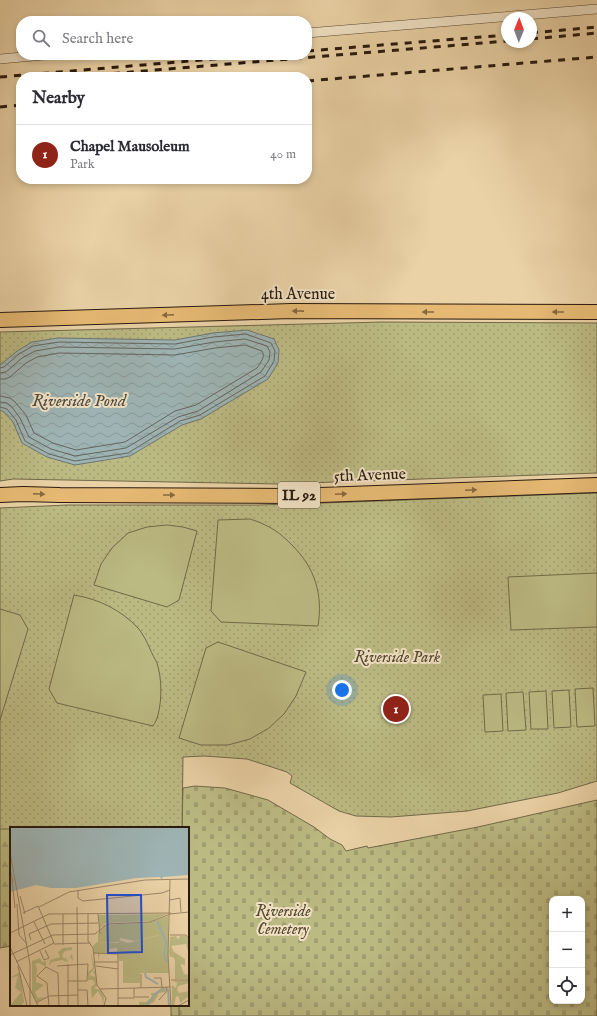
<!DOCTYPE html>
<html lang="en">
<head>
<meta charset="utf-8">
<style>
	:root { --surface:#fff; --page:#f2f2f3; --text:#2b2b33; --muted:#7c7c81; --line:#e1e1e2; --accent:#8f2418 }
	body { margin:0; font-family:"IM FELL English",serif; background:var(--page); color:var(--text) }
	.controls { position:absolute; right:12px; bottom:12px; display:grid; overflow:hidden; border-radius:8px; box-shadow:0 2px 6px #0003 }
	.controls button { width:36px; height:36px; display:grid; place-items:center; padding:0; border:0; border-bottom:1px solid var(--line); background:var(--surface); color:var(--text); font:20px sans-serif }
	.compass { position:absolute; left:501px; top:12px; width:36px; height:36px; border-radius:50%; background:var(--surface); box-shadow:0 2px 6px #0003; rotate:1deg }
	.you { position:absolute; left:342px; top:690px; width:14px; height:14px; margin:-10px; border:3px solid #fff; border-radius:50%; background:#1a73e8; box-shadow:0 0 0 6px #1a73e833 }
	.badge { display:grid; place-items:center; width:26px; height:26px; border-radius:50%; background:var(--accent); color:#fff; font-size:13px; font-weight:700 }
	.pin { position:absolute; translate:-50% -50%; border:2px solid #fff; box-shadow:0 1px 4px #0006 }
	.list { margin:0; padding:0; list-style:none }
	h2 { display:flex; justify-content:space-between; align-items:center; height:52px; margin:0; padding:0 16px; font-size:17px }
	h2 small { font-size:13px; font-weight:400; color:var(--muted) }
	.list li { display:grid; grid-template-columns:26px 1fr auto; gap:12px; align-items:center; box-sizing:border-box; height:60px; padding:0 16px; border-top:1px solid var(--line) }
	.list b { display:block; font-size:15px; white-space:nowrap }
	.list p { margin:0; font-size:13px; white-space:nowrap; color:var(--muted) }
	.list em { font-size:13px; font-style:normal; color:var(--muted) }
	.icon { flex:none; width:22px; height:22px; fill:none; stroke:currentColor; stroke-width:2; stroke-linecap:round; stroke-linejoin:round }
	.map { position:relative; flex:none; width:597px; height:1016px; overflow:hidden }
	.search { position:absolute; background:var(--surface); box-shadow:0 2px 6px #0003; left:16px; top:16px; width:296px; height:44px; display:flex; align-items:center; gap:10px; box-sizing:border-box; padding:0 14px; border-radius:16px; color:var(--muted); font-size:15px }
	.panel { position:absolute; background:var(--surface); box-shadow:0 2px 6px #0003; left:16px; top:72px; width:296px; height:112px; border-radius:16px }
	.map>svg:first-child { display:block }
	.forest { fill:url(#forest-firs); stroke:#726a48 }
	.cemetery { fill:url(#cemetery-stones); stroke:#726a48; fill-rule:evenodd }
	.park { fill:url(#park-dots); stroke:#726a48 }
	.pitch { fill:#bcba83; stroke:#726a48 }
	.water { fill:url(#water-waves); stroke:#6f7671 }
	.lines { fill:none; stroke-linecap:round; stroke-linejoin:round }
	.shore { stroke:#646660; stroke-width:1 }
	.street-casing { stroke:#594733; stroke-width:10 }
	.primary-casing { stroke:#29190d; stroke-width:16 }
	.street { stroke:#f1e2c5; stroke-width:9 }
	.primary { stroke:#e5b973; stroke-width:14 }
	.rail { stroke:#29190d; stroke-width:3; stroke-dasharray:7 7; stroke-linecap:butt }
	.oneway { fill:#876940 }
	.labels { text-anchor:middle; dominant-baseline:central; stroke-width:4; stroke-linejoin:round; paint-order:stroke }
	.shield { fill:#f1e2c5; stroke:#655544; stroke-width:1 }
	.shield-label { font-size:15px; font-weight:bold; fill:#29190d }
	.street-label { font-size:16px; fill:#29190d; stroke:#f1e2c5 }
	.park-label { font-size:16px; font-style:italic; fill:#554930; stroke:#f1e2c5 }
	.water-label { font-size:17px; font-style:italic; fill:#4c483f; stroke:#f1e2c5 }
	.inset-river { fill:none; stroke:#9eb4b4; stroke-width:2 }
	.inset-road { fill:none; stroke:#9d8869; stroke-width:1 }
	.view { fill:#1d4ed8; fill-opacity:0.15; stroke:#1d4ed8; stroke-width:2 }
	.inset-edge { fill:none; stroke:#29190d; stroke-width:2 }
</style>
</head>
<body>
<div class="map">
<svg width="597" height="1016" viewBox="0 0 597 1016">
	<defs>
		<pattern id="forest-firs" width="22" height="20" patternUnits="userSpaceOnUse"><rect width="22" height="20" fill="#bcba83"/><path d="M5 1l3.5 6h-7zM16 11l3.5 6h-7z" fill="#a29f70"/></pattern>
		<pattern id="cemetery-stones" width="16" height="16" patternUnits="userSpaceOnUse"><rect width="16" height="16" fill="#bcba83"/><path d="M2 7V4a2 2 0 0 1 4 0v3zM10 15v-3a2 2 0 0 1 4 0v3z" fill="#a29f70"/></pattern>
		<pattern id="park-dots" width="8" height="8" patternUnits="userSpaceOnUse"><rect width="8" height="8" fill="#bcba83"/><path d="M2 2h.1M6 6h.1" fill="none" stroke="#a29f70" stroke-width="1.8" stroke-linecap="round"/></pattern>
		<pattern id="water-waves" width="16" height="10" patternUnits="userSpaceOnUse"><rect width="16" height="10" fill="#9eb4b4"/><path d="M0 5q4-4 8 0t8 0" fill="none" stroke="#889a9a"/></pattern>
	</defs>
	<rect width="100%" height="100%" fill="#ead2a6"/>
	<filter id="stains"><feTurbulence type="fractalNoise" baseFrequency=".005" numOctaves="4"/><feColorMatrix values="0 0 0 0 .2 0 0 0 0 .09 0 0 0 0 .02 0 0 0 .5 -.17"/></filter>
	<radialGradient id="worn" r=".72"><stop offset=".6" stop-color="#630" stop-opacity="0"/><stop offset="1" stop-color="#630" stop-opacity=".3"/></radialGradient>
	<polygon class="forest" points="0,815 190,823 191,1016 171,1016 171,1005 188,1005 188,828 11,828 11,946 0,948"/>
	<path class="cemetery" d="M195,786L225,788L268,800L314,827L330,839L342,845L346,851L367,846L368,848L478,827L597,800V1016H179V1005H188V828H182L183,788ZM552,899H582V1001H552Z"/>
	<g class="park">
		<polygon points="382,322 597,323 597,473 277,484 13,479 0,481 0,332"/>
		<polygon points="597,493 597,781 558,793 467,811 391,817 356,816 339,811 290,783 292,776 287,772 247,759 204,756 183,757 182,828 11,828 11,829 0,829 0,508 67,505 258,505 323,503"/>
	</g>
	<g class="pitch">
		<path d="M250,519C255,521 260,522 265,525C275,529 284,537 292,545C315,568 323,594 318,626L221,622L211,611L218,520Z"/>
		<polygon points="167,525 183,527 197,531 179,600 167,607 94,585 101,564 112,548 128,533 147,527"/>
		<polygon points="597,573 597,627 511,630 508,577"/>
		<path d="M74,595C99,599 121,610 138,628C143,634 147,642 150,649C152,654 155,659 157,663C162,679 162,699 158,715C157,719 155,723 153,726L57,703L49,689Z"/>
		<polygon points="0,609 20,615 28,629 0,720"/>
		<polygon points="218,642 306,672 296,696 284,714 269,728 250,739 228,745 201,745 179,738 206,648"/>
		<polygon points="593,688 595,726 577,727 575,689"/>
		<polygon points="569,690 571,727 554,728 552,691"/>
		<polygon points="546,691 548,729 531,729 529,692"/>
		<polygon points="523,692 526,730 508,731 506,693"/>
		<polygon points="501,694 503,731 485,732 483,695"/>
	</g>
	<polygon class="water" points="247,330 274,339 279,350 278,363 268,379 201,419 182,425 130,456 75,465 47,457 22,443 13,422 4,412 0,410 0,365 17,351 32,342 58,338 175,340 213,333"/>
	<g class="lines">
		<g class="shore">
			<polyline points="0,368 4,367 19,354 33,346 59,342 175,344 213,337 246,334 271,343 275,351 274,361 265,376 200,415 180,421 128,453 75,461 49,454 25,441 16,420 7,409 0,407"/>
			<polyline points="0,373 6,372 22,358 35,351 59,347 175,349 214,342 245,339 267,346 270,352 269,360 261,372 198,411 178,417 126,448 75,456 51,449 29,437 20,418 11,406 7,403 0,402"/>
			<path d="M0,379H5L10,377L26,363L37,357L59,353L175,355L215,348L245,345L262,351C266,357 260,363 257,368L196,405L175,411L125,442L76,450L53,443L34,433L26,415L15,402L10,398L0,396"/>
		</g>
		<defs>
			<g id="street">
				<polyline points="307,33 597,9"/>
				<polyline points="0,59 44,55"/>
			</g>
			<g id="primary">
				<polyline points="0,320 291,311 597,312"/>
				<polyline points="0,495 23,494 60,495 292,496 597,485"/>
			</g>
		</defs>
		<use href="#street" class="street-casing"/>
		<use href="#primary" class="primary-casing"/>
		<use href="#street" class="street"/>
		<use href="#primary" class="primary"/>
		<g class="rail">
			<polyline points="531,33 597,27"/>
			<polyline points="531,39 597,33"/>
			<polyline points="307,51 507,35"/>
			<polyline points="0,77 261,55"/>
			<polyline points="71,77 507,41"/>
			<polyline points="307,81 597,57"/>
			<polyline points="0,107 21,105"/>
		</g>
	</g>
	<defs><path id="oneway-solid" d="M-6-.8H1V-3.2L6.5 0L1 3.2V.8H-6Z"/></defs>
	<g class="oneway">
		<use href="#oneway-solid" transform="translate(298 311) rotate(-179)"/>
		<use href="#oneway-solid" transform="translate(428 312) rotate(-180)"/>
		<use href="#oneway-solid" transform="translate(558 312) rotate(-180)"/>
		<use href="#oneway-solid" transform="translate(168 315) rotate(178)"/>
		<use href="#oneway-solid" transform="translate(471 490) rotate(-2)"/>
		<use href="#oneway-solid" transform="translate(39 494) rotate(2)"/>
		<use href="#oneway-solid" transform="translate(341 494) rotate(-2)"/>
		<use href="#oneway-solid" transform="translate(169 495)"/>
	</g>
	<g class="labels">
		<rect class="shield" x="278" y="482" width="42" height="26" rx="3"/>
		<g class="shield-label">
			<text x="299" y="495">IL 92</text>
		</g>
		<g class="street-label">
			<text x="298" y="295">4th Avenue</text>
			<text transform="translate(370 476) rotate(-2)">5th Avenue</text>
		</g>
		<g class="park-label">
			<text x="397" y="658">Riverside Park</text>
			<text x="283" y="912">Riverside<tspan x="283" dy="18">Cemetery</tspan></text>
		</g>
		<g class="water-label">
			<text x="79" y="401">Riverside Pond</text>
		</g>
	</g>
	<g transform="translate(10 827)">
		<rect width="179" height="179" fill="#ead2a6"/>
		<path d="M166,109L168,113L170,109H176L178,112L179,128L176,117L161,119L164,125L175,132V138L171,137V139L174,147L179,148V152H165V133L163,130H160L159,125L160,110ZM87,115L110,116L108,133L107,121L99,122V126H90L88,134V127L84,126L83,119ZM62,120V123L55,124L52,128L54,132L56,130L57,134L62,127L63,134L60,130L57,135L52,133L42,135L39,139L40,133L50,130L48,125L53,121ZM81,126L85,141L79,148L86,150L83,145L85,143L87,159L84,161L90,163L94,170L93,178L92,171L88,164L82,171L81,160L85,157L83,153H78V145L83,141ZM30,131L32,135L36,134V140L29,136L25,137L27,141L26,155L34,158L25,165L28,171L35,170L27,175L22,167V134ZM10,145L14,175L11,179H0L11,165L5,161L8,149L0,151ZM179,153V156L168,159L167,163L169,166L179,164V169L170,176L169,170L166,169L164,179L162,178V158L166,161L167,156L163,154ZM152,160H156L155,165L149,166L144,175L137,179H129V175H124H136L142,170L141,166H146Z" fill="#bcba83"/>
		<path d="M150,108L158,115L159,146H130V156H113V134H109V113L118,116Z" fill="#bcba83"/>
		<path d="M157,87L141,94L96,96L89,102V88ZM158,89V115L149,108L125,114L110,111L109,115H88V107L94,98L139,95Z" fill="#bcba83"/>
		<path d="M0,0H179V48L153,50L152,53L150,50L127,51L66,61H41L26,58L0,65Z" fill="#9eb4b4"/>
		<path class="inset-river" d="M48,0L90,53M1,25L90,53M8,59L52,50L86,53M147,94L156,115L154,129L158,136M135,146L136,150L148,157M158,162L159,179M136,179L146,166L155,161"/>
		<path class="inset-road" d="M0,25L20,137V179M0,42L3,54M2,52L5,81M160,53L158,128L161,179M68,63V71L73,74L152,66L160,63M10,69L15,87M160,73L170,71L171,85M7,77L9,108L17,117M29,80L59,65L135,53L179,52M67,80L68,179M13,86L28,79M53,87V118M78,87V114L83,121L87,158L96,171L94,179M88,87L90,107M24,95L35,117M0,106L39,87L161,86M160,108H176L179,112M21,113L19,107L41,97L88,96M44,117L80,116M0,120L28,179M30,124L34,133L39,131L35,123M84,126L108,127V179M0,128L43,108L85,107L97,97L140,95L160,87L179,85M6,135L44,116L28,79M85,135H108M58,137V179M8,139L17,179M47,139L78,137L77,154H58M86,139L108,142M144,151H151L152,160M161,153H179M131,161V147M90,162L161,160M68,163H77L78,179M125,170H139M108,171H124V161M149,173L156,165L157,160M26,176L39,169L68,168M39,179L37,156L27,149L36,140L48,146L49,179M69,179H90M168,179L179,173"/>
		<path class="view" d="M97,68H131L132,125L98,126Z"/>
		<rect width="179" height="179" class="inset-edge"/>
	</g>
	<rect width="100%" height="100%" filter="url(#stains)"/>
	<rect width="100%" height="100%" fill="url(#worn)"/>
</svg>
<div class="controls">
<button>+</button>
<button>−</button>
<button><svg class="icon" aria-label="locate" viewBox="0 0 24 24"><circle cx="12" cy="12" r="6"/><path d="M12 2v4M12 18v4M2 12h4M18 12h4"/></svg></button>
</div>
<svg class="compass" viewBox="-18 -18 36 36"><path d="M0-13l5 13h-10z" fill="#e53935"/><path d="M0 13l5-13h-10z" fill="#7c7c81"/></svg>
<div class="you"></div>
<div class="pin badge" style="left:396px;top:709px">1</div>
<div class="search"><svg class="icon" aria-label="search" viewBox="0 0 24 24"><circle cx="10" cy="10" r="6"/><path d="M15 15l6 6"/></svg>Search here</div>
<section class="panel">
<h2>Nearby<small></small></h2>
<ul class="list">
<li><span class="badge">1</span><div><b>Chapel Mausoleum</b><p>Park</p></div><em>40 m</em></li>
</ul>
</section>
</div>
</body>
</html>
